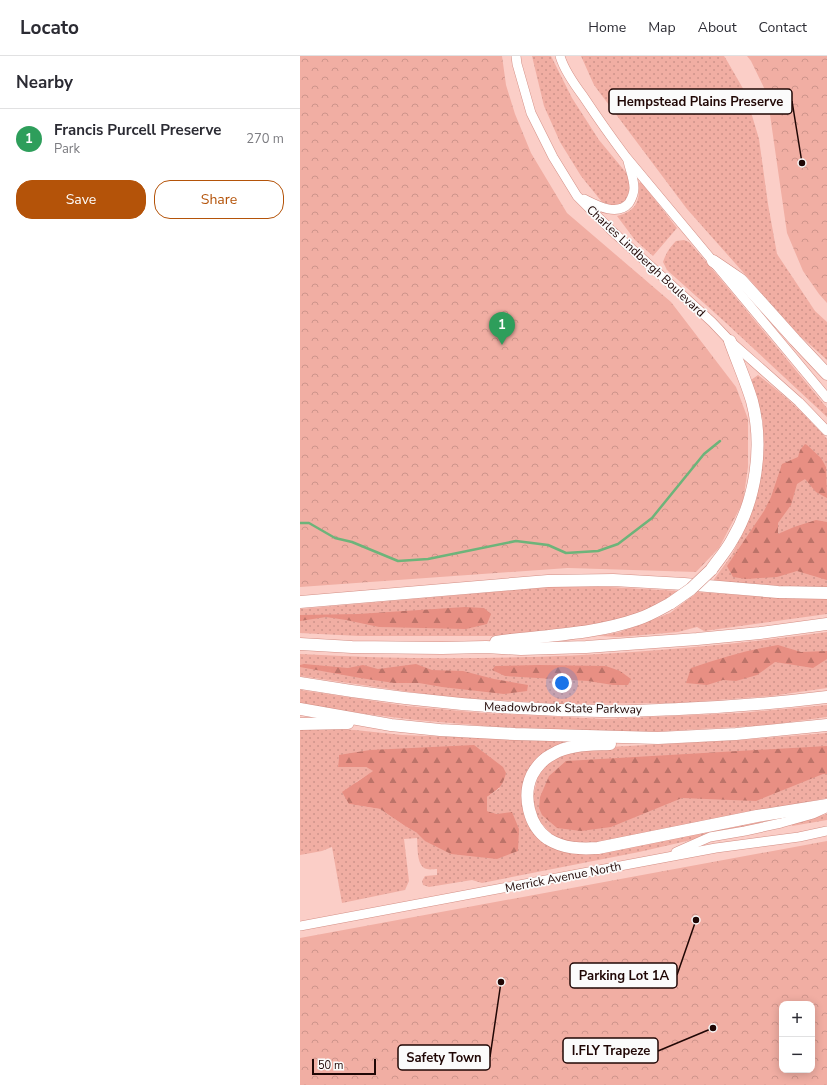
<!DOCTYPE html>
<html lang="en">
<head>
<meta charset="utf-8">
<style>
	:root { --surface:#fff; --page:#f7f7f7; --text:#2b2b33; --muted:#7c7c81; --line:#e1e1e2; --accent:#b45309 }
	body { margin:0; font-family:"Nunito Sans",sans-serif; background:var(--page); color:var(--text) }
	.controls { position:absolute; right:12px; bottom:12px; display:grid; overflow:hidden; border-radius:8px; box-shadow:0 2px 10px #0003 }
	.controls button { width:36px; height:36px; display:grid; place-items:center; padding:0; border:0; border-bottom:1px solid var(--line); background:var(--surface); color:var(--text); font:20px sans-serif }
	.scale { position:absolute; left:12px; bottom:10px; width:64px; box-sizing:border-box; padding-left:4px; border:2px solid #200705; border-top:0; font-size:11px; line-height:14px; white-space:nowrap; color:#200705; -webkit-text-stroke:3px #fbfbfb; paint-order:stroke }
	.you { position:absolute; left:262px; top:627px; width:14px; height:14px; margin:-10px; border:3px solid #fff; border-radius:50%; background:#1a73e8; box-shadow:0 0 0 6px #1a73e833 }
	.badge { display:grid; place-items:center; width:26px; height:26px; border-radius:50%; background:var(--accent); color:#fff; font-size:13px; font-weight:700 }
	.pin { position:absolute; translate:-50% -33px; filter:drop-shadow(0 1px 2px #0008) }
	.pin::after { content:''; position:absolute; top:21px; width:14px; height:12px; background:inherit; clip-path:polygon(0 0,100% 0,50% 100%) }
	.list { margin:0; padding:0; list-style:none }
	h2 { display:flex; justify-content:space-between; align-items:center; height:52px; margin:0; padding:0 16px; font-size:17px }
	h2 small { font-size:13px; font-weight:400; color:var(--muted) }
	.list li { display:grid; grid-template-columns:26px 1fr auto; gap:12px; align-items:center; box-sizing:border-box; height:60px; padding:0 16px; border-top:1px solid var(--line) }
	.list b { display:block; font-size:15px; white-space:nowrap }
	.list p { margin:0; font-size:13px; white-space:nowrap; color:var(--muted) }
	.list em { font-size:13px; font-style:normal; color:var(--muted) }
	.actions { display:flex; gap:8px; padding:12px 16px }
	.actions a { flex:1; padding:9px 0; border:1px solid var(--accent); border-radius:16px; text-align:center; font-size:14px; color:var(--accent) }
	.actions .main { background:var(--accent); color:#fff }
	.map { position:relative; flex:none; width:527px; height:1029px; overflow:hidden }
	header { display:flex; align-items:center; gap:24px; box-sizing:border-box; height:56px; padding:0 20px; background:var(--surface); border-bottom:1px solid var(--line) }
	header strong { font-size:19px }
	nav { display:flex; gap:22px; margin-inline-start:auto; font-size:14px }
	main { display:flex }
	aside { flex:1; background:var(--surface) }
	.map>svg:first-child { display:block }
	.grass { fill:url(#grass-dots); fill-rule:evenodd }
	.forest { fill:url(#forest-firs) }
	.park { fill:url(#park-crowns); fill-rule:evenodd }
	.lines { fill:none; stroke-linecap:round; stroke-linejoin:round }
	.stream { stroke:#6db47a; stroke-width:2.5 }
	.secondary-casing { stroke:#d38e84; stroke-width:10 }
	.highway-casing { stroke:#d38e84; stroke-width:13 }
	.secondary { stroke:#fff; stroke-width:9 }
	.highway { stroke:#fff; stroke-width:12 }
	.highway-bridge-casing { stroke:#d38e84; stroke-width:13; stroke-linecap:butt }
	.highway-bridge { stroke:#fff; stroke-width:12 }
	.labels { text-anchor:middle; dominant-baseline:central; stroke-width:3.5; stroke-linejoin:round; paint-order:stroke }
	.street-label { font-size:12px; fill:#200705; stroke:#fbfbfb }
	.leader { fill:none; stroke:#200705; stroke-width:1.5 }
	.callout-dot { fill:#200705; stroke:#fbfbfb; stroke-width:1.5 }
	.callout { fill:#fbfbfb; stroke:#200705; stroke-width:1.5 }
	.callout-label { font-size:13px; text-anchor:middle; font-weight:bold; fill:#200705 }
</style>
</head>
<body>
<header>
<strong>Locato</strong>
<nav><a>Home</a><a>Map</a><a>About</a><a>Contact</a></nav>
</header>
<main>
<aside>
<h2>Nearby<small></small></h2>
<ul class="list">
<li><span class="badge" style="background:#2e9e5b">1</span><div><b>Francis Purcell Preserve</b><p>Park</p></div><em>270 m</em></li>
</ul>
<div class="actions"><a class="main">Save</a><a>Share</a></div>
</aside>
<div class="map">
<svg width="527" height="1029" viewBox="0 0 527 1029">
	<defs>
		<pattern id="grass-dots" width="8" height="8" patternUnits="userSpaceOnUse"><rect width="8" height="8" fill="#f1aea3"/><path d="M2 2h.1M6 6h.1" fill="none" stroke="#ce948b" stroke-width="1.8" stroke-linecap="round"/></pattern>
		<pattern id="forest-firs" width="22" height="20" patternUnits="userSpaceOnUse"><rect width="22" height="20" fill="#e88f83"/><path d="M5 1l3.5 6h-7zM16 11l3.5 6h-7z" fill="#bc7369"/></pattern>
		<pattern id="park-crowns" width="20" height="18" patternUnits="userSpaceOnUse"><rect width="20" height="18" fill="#f1aea3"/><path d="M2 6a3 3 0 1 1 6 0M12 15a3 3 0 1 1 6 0" fill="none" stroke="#ce948b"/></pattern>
	</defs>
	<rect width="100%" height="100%" fill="#fbcec7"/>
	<g class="grass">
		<polygon points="232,0 251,0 272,42 299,84 328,119 330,131 327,143 318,149 310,149 302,146 281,120 260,86 244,50"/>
		<polygon points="281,0 424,0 426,3 445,36 459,83 468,148 477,198 515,255 527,266 527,304 497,277 387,153 294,29"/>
		<path d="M341,126L377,172L353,200L335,184L317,160C336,155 340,146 339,127Z"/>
		<path d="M384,184L389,186L418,220L527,352V361L425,266L367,214L363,206C366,197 370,191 376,185Z"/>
		<path d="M458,319C483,338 506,359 527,383V532L480,531L412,526L431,500L443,477L456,444L463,405V364L451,324Z"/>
		<polygon points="293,530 379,535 339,558 324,561 324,563 300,568 196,580 59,580 0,577 0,553 249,531"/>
		<polygon points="398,536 469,541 527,543 527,558 404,575 397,571 378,576 319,581 299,580 320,576 370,557"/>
		<path d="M527,576V632L471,640L378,647L261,648L138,640L0,620V598C175,608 353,600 527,576Z"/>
		<polygon points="0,634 107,650 183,657 306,663 439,657 527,649 527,661 468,669 348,676 245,675 115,664 27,653 0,648"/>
		<path d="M15,672L55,674L102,679L263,685L264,689L243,697L224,756L255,793L276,798L299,797L460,765L461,768L339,796L182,827L172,824L129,831L123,829L122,825L125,820L137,819V813C134,813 130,814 127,813C116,811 118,791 117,782L104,783L109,825L105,834L42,847L32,791L22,795L0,799V673ZM39,699L200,732L187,741V755L197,758L117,777L105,770L80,753L49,748L56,726L74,715L66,711H38Z"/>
		<polygon points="527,677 527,742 294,788 272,787 252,779 237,762 233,741 238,720 251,704 268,696 289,692 442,684"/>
		<polygon points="527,758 527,764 492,770 492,768"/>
	</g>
	<g class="forest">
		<polygon points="505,388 507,389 521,402 526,411 527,442 516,436 505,423 497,428 491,449 478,467 478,478 494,471 516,464 527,466 527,524 497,515 477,521 446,523 433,521 427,510 464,455 471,441 482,408 498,401 500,394"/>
		<polygon points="165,551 184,552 191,558 187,568 166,573 79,571 46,564 26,561 0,565 0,559 58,558"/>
		<path d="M478,589L501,596L527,595V603L513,612L475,606L457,619L436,625L423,624L407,629L386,627L391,612C420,602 448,594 478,589Z"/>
		<polygon points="4,608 48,612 63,609 78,613 116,608 132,614 163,615 194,623 228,629 227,635 204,638 142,631 119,627 94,627 60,622 0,611 0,609"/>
		<polygon points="239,609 306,610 320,615 331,623 328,629 313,629 288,625 205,620 192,614 195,610"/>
		<path d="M174,689L203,711L206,717C202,732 199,732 187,741V755L197,758L212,756L219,773L218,795L197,803L151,798L125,785L117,777L105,770L80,753L49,748L42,736L73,715L66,711H38L39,699L70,694Z"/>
		<polygon points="527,690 527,718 523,718 456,745 382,742 311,771 281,775 257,772 242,759 239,752 240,741 249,720 266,705"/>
	</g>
	<g class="park">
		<polygon points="0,0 202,0 206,29 215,58 231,97 267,157 371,246 436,331 448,363 448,411 443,446 419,492 396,516 268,512 0,531"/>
		<polygon points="447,0 527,0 527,247 519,238 503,215 487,177 467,38 451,5"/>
		<path d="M527,785V1029H0V882ZM482,948H512V1014H482Z"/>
	</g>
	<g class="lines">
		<polyline class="stream" points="0,467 9,467 35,482 52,486 98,505 128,503 216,485 248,489 266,497 298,495 318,488 352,462 404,398 420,385"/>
		<defs>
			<g id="secondary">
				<polyline points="216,0 217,8 231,57 253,101 277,140 311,174 412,266 430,285 499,346 527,375"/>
				<path d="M260,0C264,14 274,28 283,40C297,61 311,81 326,101L527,342"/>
				<path d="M284,143C296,149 317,161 329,147C332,142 334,138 334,132C334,123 330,114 328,105"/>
				<polyline points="376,796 410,781 445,775 481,767 513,758 526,752"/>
				<polyline points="0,870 416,792 499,781 527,775"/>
			</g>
			<g id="highway">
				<polyline points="413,205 441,224 495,284 527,318"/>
				<path d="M411,514C418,504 426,495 432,484C456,444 464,390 452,345C446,325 437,305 430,285"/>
				<polyline points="0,546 248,525 313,524 384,528 478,536 527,537"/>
				<path d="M196,586C244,579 292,579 338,563C350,559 360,553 371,547"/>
				<polyline points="0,588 52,591 142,592 186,591 221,593 286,591 397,583 460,577 527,568"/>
				<path d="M0,627C100,644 200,654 301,655C327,656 353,654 379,653C429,651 478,647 527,641"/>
				<polyline points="0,653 91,669 140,674 215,678 358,682 436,678 527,669"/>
				<polyline points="0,668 48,667"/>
				<path d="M310,688C291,689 269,688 253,698C244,702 236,711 232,719C222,740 229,770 248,783C264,793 281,793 298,792L457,760L527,749"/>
			</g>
		</defs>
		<use href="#secondary" class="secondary-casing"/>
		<use href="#highway" class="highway-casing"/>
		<use href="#secondary" class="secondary"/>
		<use href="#highway" class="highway"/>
		<defs>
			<polyline id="highway-bridge" points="371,547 391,533 411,514"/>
		</defs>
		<use href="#highway-bridge" class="highway-bridge-casing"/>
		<use href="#highway-bridge" class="highway-bridge"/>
	</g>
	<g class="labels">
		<g class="street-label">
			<text transform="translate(346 205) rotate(43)">Charles Lindbergh Boulevard</text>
			<text transform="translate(263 652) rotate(1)">Meadowbrook State Parkway</text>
			<text transform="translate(263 821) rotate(-11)">Merrick Avenue North</text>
		</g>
	</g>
	<path class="leader" d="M502 107L492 45M396 864L377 919M413 972L358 995M201 926L190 1001"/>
	<g class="callout-dot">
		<circle cx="502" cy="107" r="4"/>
		<circle cx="396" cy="864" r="4"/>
		<circle cx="413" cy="972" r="4"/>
		<circle cx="201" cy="926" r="4"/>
	</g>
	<g class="callout">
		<rect x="309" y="33" width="183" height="25" rx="4"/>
		<rect x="270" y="907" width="107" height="25" rx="4"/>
		<rect x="263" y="982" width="95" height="25" rx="4"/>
		<rect x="98" y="989" width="92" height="25" rx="4"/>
	</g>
	<g class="callout-label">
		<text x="400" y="50">Hempstead Plains Preserve</text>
		<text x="324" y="924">Parking Lot 1A</text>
		<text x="311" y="999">I.FLY Trapeze</text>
		<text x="144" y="1006">Safety Town</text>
	</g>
</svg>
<div class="controls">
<button>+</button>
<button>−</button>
</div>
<div class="scale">50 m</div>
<div class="you"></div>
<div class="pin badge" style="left:202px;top:289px;background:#2e9e5b">1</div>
</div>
</main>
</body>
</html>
